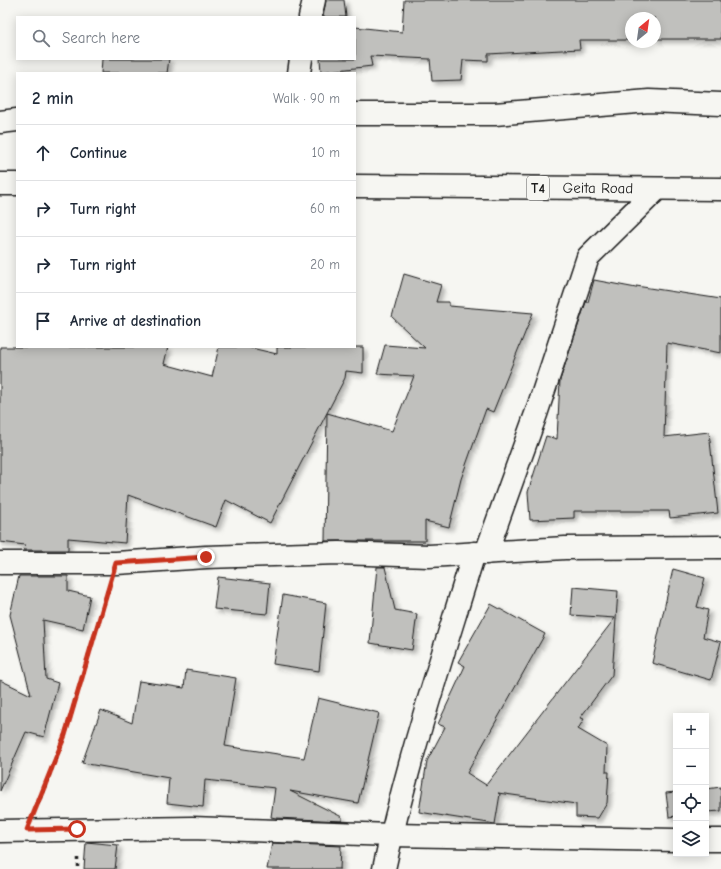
<!DOCTYPE html>
<html lang="en">
<head>
<meta charset="utf-8">
<style>
	:root { --surface:#fff; --page:#f2f2f3; --text:#1f2937; --muted:#747a83; --line:#e0e1e3 }
	body { margin:0; font-family:"Comic Neue",sans-serif; background:var(--page); color:var(--text) }
	.controls { position:absolute; right:12px; bottom:12px; display:grid; overflow:hidden; border-radius:0px; box-shadow:0 2px 10px #0003 }
	.controls button { width:36px; height:36px; display:grid; place-items:center; padding:0; border:0; border-bottom:1px solid var(--line); background:var(--surface); color:var(--text); font:20px sans-serif }
	.compass { position:absolute; left:625px; top:12px; width:36px; height:36px; border-radius:50%; background:var(--surface); box-shadow:0 2px 10px #0003; rotate:29deg }
	.stop { position:absolute; width:12px; height:12px; margin:-9px; border:3px solid #c8321e; border-radius:50%; background:#fff }
	.stop.end { background:#c8321e; border-color:#fff; box-shadow:0 1px 4px #0008 }
	.list { margin:0; padding:0; list-style:none }
	h2 { display:flex; justify-content:space-between; align-items:center; height:52px; margin:0; padding:0 16px; font-size:17px }
	h2 small { font-size:13px; font-weight:400; color:var(--muted) }
	.list li { display:grid; grid-template-columns:26px 1fr auto; gap:12px; align-items:center; box-sizing:border-box; height:56px; padding:0 16px; border-top:1px solid var(--line) }
	.list b { display:block; font-size:15px; white-space:nowrap }
	.list em { font-size:13px; font-style:normal; color:var(--muted) }
	.icon { flex:none; width:22px; height:22px; fill:none; stroke:currentColor; stroke-width:2; stroke-linecap:round; stroke-linejoin:round }
	.map { position:relative; flex:none; width:721px; height:869px; overflow:hidden }
	.search { position:absolute; background:var(--surface); box-shadow:0 2px 10px #0003; left:16px; top:16px; width:340px; height:44px; display:flex; align-items:center; gap:10px; box-sizing:border-box; padding:0 14px; border-radius:0px; color:var(--muted); font-size:15px }
	.panel { position:absolute; background:var(--surface); box-shadow:0 2px 10px #0003; left:16px; top:72px; width:340px; height:276px; border-radius:0px }
	.map>svg:first-child { display:block }
	.building { fill:#c0c0bd; stroke:#1c1c1c; filter:url(#shadow) }
	.lines { fill:none; stroke-linecap:round; stroke-linejoin:round }
	.minor-casing { stroke:#1c1c1c; stroke-width:25 }
	.trunk-casing { stroke:#1c1c1c; stroke-width:25 }
	.path { stroke:#1c1c1c; stroke-width:2.5; stroke-dasharray:3 3; stroke-linecap:butt }
	.minor { stroke:#f6f6f2; stroke-width:22 }
	.trunk { stroke:#f6f6f2; stroke-width:22 }
	.route { stroke:#c8321e; stroke-width:5 }
	.labels { text-anchor:middle; dominant-baseline:central; stroke-width:3; stroke-linejoin:round; paint-order:stroke }
	.shield { fill:#f6f6f2; stroke:#5d5d5c; stroke-width:1 }
	.shield-label { font-size:14px; font-weight:bold; fill:#1c1c1c }
	.street-label { font-size:15px; fill:#1c1c1c; stroke:#f6f6f2 }
</style>
</head>
<body>
<div class="map">
<svg width="721" height="869" viewBox="0 0 721 869">
	<defs>
		<filter id="shadow"><feDropShadow dx="3.5" dy="3.5" stdDeviation="2" flood-color="#0004"/></filter>
	</defs>
	<rect width="100%" height="100%" fill="#f6f6f2"/>
	<filter id="ink" filterUnits="userSpaceOnUse"><feTurbulence type="fractalNoise" baseFrequency=".025" numOctaves="2"/><feDisplacementMap in="SourceGraphic" scale="8" xChannelSelector="R" yChannelSelector="G"/><feConvolveMatrix kernelMatrix="1 2 1 2 8 2 1 2 1" color-interpolation-filters="sRGB"/></filter>
	<g filter="url(#ink)">
		<g class="building">
			<polygon points="326,0 344,0 346,17 323,17"/>
			<polygon points="404,0 721,0 721,39 655,39 655,18 631,18 631,40 579,40 580,49 488,54 488,61 463,60 461,80 432,81 430,59 370,56 372,66 321,72 320,59 355,59 355,27 402,32"/>
			<polygon points="102,59 169,59 167,73 101,73"/>
			<polygon points="404,274 441,285 436,302 449,302 449,306 533,313 493,412 486,409 461,479 449,527 425,521 425,541 325,541 327,413 392,431 414,376 377,374 385,345 425,348 392,317"/>
			<polygon points="594,280 636,288 636,286 721,299 721,353 667,343 664,437 709,432 718,513 670,518 669,511 574,511 574,518 530,520 528,492 546,436 557,439 560,380 586,302 588,302"/>
			<polygon points="0,347 168,347 164,364 212,377 219,347 247,347 277,354 277,347 363,347 363,373 346,371 345,378 270,523 226,500 216,527 128,495 125,543 68,538 68,550 24,550 25,545 0,542"/>
			<polygon points="377,567 385,567 395,610 417,614 412,650 370,643"/>
			<polygon points="673,569 705,578 697,607 708,610 703,637 721,642 711,680 652,663"/>
			<polygon points="19,576 68,576 68,591 90,596 83,629 43,620 46,679 58,683 44,737 26,732 0,791 0,680 31,695 10,615"/>
			<polygon points="218,577 270,583 267,614 214,609"/>
			<polygon points="573,587 618,591 612,675 580,718 584,719 578,729 607,746 606,772 609,772 607,803 598,818 576,817 576,804 498,793 500,794 495,824 419,812 427,761 445,727 438,724 465,666 458,662 491,604 545,634 467,773 486,785 615,618 571,615"/>
			<polygon points="283,595 326,603 319,671 273,664"/>
			<polygon points="186,670 236,678 225,746 304,758 318,698 379,713 358,803 290,791 342,817 342,821 276,818 271,817 275,788 205,780 203,807 167,803 169,778 82,763 101,710 132,723 139,681 184,688"/>
			<polygon points="721,787 721,811 706,812 706,789"/>
			<polygon points="676,792 676,816 669,817 666,793"/>
			<polygon points="86,842 118,845 115,869 84,869"/>
			<polygon points="272,843 341,846 340,869 267,869"/>
		</g>
		<g class="lines">
			<defs>
				<g id="minor">
					<polyline points="310,17 314,0"/>
					<polyline points="299,73 301,59"/>
					<polyline points="355,114 495,114 649,101 721,104"/>
					<polyline points="0,122 17,120"/>
					<polyline points="486,553 536,414 588,257 657,189"/>
					<polyline points="0,563 116,563 206,557 339,553 429,556 565,548 721,547"/>
					<polyline points="0,831 192,828 391,835 676,840"/>
					<polyline points="706,840 721,840"/>
					<path d="M384,869C407,762 442,658 474,553"/>
				</g>
				<g id="trunk">
					<polyline points="0,184 17,184"/>
					<path id="s1" d="M355,186L721,189"/>
				</g>
			</defs>
			<use href="#minor" class="minor-casing"/>
			<use href="#trunk" class="trunk-casing"/>
			<g class="path">
				<polyline points="38,804 65,735 108,590"/>
				<polyline points="78,858 78,869"/>
			</g>
			<use href="#minor" class="minor"/>
			<use href="#trunk" class="trunk"/>
		</g>
	</g>
	<g class="lines" filter="url(#ink)">
		<polyline class="route" points="77,829 27,830 65,735 116,563 206,557"/>
	</g>
	<g class="labels">
		<rect class="shield" x="527" y="176" width="22" height="24" rx="3"/>
		<g class="shield-label">
			<text x="538" y="188">T4</text>
		</g>
		<g class="street-label">
			<text stroke="none"><textPath href="#s1" startOffset="243">Geita Road</textPath></text>
		</g>
	</g>
</svg>
<div class="controls">
<button>+</button>
<button>−</button>
<button><svg class="icon" aria-label="locate" viewBox="0 0 24 24"><circle cx="12" cy="12" r="6"/><path d="M12 2v4M12 18v4M2 12h4M18 12h4"/></svg></button>
<button><svg class="icon" aria-label="layers" viewBox="0 0 24 24"><path d="M12 4l9 5-9 5-9-5zM3 14l9 5 9-5"/></svg></button>
</div>
<svg class="compass" viewBox="-18 -18 36 36"><path d="M0-13l5 13h-10z" fill="#e53935"/><path d="M0 13l5-13h-10z" fill="#747a83"/></svg>
<div class="stop" style="left:77px;top:829px"></div>
<div class="stop end" style="left:206px;top:557px"></div>
<div class="search"><svg class="icon" aria-label="search" viewBox="0 0 24 24"><circle cx="10" cy="10" r="6"/><path d="M15 15l6 6"/></svg>Search here</div>
<section class="panel">
<h2>2 min<small>Walk · 90 m</small></h2>
<ul class="list">
<li><svg class="icon" aria-label="ahead" viewBox="0 0 24 24"><path d="M12 20V5M6 11l6-6 6 6"/></svg><div><b>Continue</b></div><em>10 m</em></li>
<li><svg class="icon" aria-label="right" viewBox="0 0 24 24"><path d="M7 20v-9h11M14 6l5 5-5 5"/></svg><div><b>Turn right</b></div><em>60 m</em></li>
<li><svg class="icon" aria-label="right" viewBox="0 0 24 24"><path d="M7 20v-9h11M14 6l5 5-5 5"/></svg><div><b>Turn right</b></div><em>20 m</em></li>
<li><svg class="icon" aria-label="arrive" viewBox="0 0 24 24"><path d="M6 21V4h12l-3 4 3 4H6"/></svg><div><b>Arrive at destination</b></div></li>
</ul>
</section>
</div>
</body>
</html>
